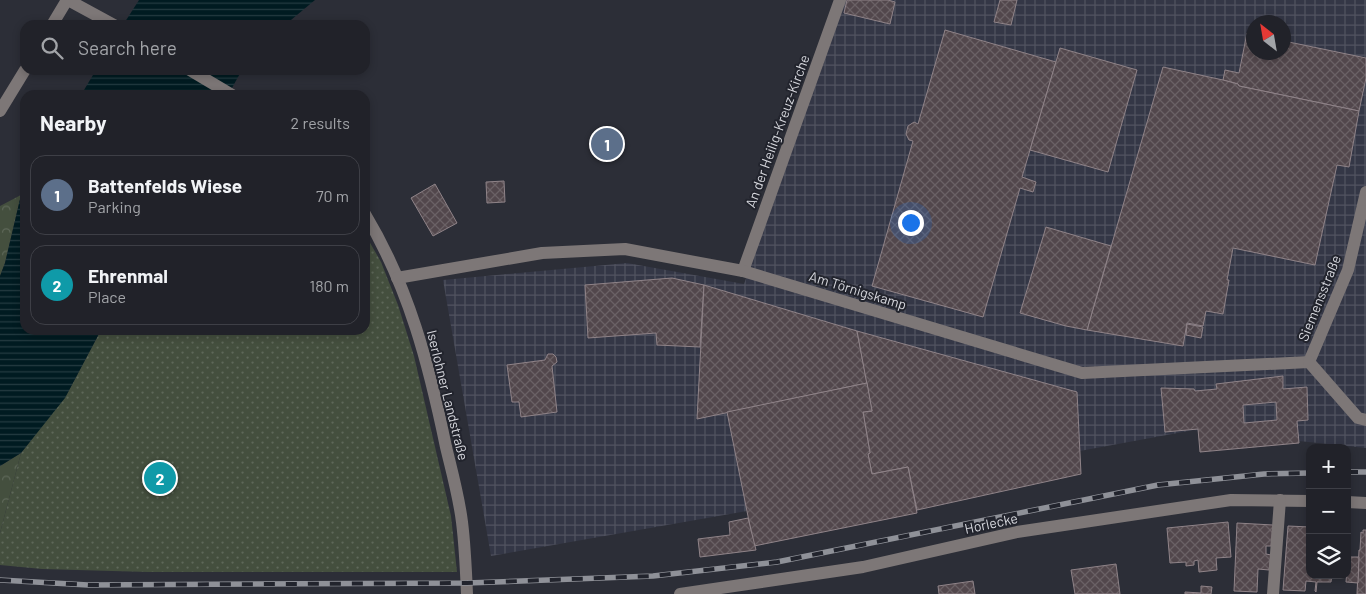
<!DOCTYPE html>
<html lang="en">
<head>
<meta charset="utf-8">
<style>
	:root { --surface:#212229; --page:#2d2f35; --text:#f1f3f6; --muted:#a2a4a8; --line:#3e3f46; --accent:#d9b334 }
	body { margin:0; font-family:Barlow,sans-serif; background:var(--page); color:var(--text) }
	.controls { position:absolute; right:15px; bottom:15px; display:grid; overflow:hidden; border-radius:10px; box-shadow:0 2px 8px #0003 }
	.controls button { width:45px; height:45px; display:grid; place-items:center; padding:0; border:0; border-bottom:1px solid var(--line); background:var(--surface); color:var(--text); font:25px sans-serif }
	.compass { position:absolute; left:1246px; top:15px; width:45px; height:45px; border-radius:50%; background:var(--surface); box-shadow:0 2px 8px #0003; rotate:329deg }
	.you { position:absolute; left:910px; top:222px; width:18px; height:18px; margin:-12px; border:4px solid #fff; border-radius:50%; background:#1a73e8; box-shadow:0 0 0 8px #1a73e833 }
	.badge { display:grid; place-items:center; width:32px; height:32px; border-radius:50%; background:var(--accent); color:#fff; font-size:16px; font-weight:700 }
	.pin { position:absolute; translate:-50% -50%; border:2px solid #fff; box-shadow:0 1px 5px #0006 }
	.list { margin:0; padding:0; list-style:none }
	h2 { display:flex; justify-content:space-between; align-items:center; height:65px; margin:0; padding:0 20px; font-size:21px }
	h2 small { font-size:16px; font-weight:400; color:var(--muted) }
	.list li { display:grid; grid-template-columns:32px 1fr auto; gap:15px; align-items:center; box-sizing:border-box; height:80px; margin:0 10px 10px; padding:0 10px; border:1px solid var(--line); border-radius:15px }
	.list b { display:block; font-size:19px; white-space:nowrap }
	.list p { margin:0; font-size:16px; white-space:nowrap; color:var(--muted) }
	.list em { font-size:16px; font-style:normal; color:var(--muted) }
	.icon { flex:none; width:28px; height:28px; fill:none; stroke:currentColor; stroke-width:2; stroke-linecap:round; stroke-linejoin:round }
	.map { position:relative; flex:none; width:1366px; height:594px; overflow:hidden }
	.search { position:absolute; background:var(--surface); box-shadow:0 2px 8px #0003; left:20px; top:20px; width:350px; height:55px; display:flex; align-items:center; gap:12px; box-sizing:border-box; padding:0 18px; border-radius:15px; color:var(--muted); font-size:19px }
	.panel { position:absolute; background:var(--surface); box-shadow:0 2px 8px #0003; left:20px; top:90px; width:350px; height:245px; border-radius:15px }
	.map>svg:first-child { display:block }
	.industrial { fill:url(#industrial-grid); fill-rule:evenodd }
	.forest { fill:url(#forest-crowns) }
	.park { fill:url(#park-dots) }
	.water { fill:url(#water-rules) }
	.building { fill:url(#building-cross-hatch); stroke:#8f8388; fill-rule:evenodd }
	.lines { fill:none; stroke-linecap:round; stroke-linejoin:round }
	.minor { stroke:#7d7777; stroke-width:12 }
	.rail-casing { stroke:#8f9198; stroke-width:5.5 }
	.rail { stroke:#22242d; stroke-width:4; stroke-dasharray:11; stroke-linecap:butt }
	.labels { text-anchor:middle; dominant-baseline:central; stroke-width:4; stroke-linejoin:round; paint-order:stroke }
	.street-label { font-size:14px; fill:#d7d8de; stroke:#22242d }
</style>
</head>
<body>
<div class="map">
<svg width="1366" height="594" viewBox="0 0 1366 594">
	<defs>
		<pattern id="industrial-grid" width="8" height="8" patternUnits="userSpaceOnUse" patternTransform="scale(1.25)"><rect width="8" height="8" fill="#343746"/><path d="M0 4h8M4 0v8" fill="none" stroke="#515360"/></pattern>
		<pattern id="forest-crowns" width="20" height="18" patternUnits="userSpaceOnUse" patternTransform="scale(1.25)"><rect width="20" height="18" fill="#444f3e"/><path d="M2 6a3 3 0 1 1 6 0M12 15a3 3 0 1 1 6 0" fill="none" stroke="#5e6859"/></pattern>
		<pattern id="park-dots" width="8" height="8" patternUnits="userSpaceOnUse" patternTransform="scale(1.25)"><rect width="8" height="8" fill="#444f3e"/><path d="M2 2h.1M6 6h.1" fill="none" stroke="#5e6859" stroke-width="1.8" stroke-linecap="round"/></pattern>
		<pattern id="water-rules" width="6" height="5" patternUnits="userSpaceOnUse" patternTransform="scale(1.25)"><rect width="6" height="5" fill="#001b21"/><path d="M0 2.5h6" fill="none" stroke="#243b41"/></pattern>
		<pattern id="building-cross-hatch" width="8" height="8" patternUnits="userSpaceOnUse" patternTransform="scale(1.25)"><rect width="8" height="8" fill="#52474c"/><path d="M0 0l8 8M0 8l8-8" fill="none" stroke="#6a6165"/></pattern>
	</defs>
	<rect width="100%" height="100%" fill="#2c2e37"/>
	<path class="industrial" d="M844,0H1366V448L1194,430L867,490L491,556L443,280L627,263L744,284ZM1254,22H1284V52H1254Z"/>
	<g class="forest">
		<polygon points="21,195 5,263 0,276 0,206"/>
		<polygon points="21,453 0,533 0,466"/>
	</g>
	<polygon class="park" points="365,234 381,262 398,305 414,356 451,516 457,572 148,572 42,569 0,565 0,533 21,453 68,392 101,330 365,330"/>
	<g class="water">
		<polygon points="139,0 315,0 285,25 123,25"/>
		<polygon points="96,70 242,70 228,95 81,95"/>
		<polygon points="25,188 25,330 101,330 65,398 21,453 0,466 0,276 5,263 21,195"/>
	</g>
	<g class="building">
		<polygon points="847,0 888,0 895,2 890,24 844,13"/>
		<polygon points="1000,0 1017,0 1011,25 994,22"/>
		<polygon points="945,30 1056,62 1022,177 1036,182 1033,192 1020,188 983,317 872,286 913,141 909,140 906,134 908,126 914,122 918,124"/>
		<polygon points="1247,33 1254,34 1254,52 1284,52 1284,41 1366,58 1366,78 1359,111 1239,86 1238,84 1223,80 1225,70 1239,73"/>
		<polygon points="1060,48 1137,70 1108,172 1030,150"/>
		<polygon points="1163,67 1223,80 1238,84 1239,86 1359,111 1349,167 1337,165 1315,265 1233,248 1227,280 1229,280 1223,314 1206,311 1203,326 1187,323 1183,346 1087,330"/>
		<polygon points="504,181 505,202 487,203 486,182"/>
		<polygon points="435,184 457,223 433,236 411,198"/>
		<polygon points="1046,227 1111,246 1087,330 1066,326 1020,313"/>
		<polygon points="672,278 704,285 700,347 657,345 656,333 588,338 585,285"/>
		<polygon points="704,285 857,331 867,383 697,419"/>
		<polygon points="1187,324 1203,327 1201,338 1186,335"/>
		<polygon points="857,331 1077,392 1081,474 917,510 908,467 872,474 868,454 870,453 863,412 872,411"/>
		<polygon points="548,354 553,354 556,357 557,362 552,366 557,412 521,417 519,402 512,402 507,365 545,360"/>
		<path d="M1283,376V389L1307,387L1308,420L1297,421L1299,443L1200,452L1198,429L1165,432L1161,388L1194,389L1195,391L1217,389L1216,384ZM1276,402L1277,420L1244,423L1243,405Z"/>
		<polygon points="867,383 872,411 863,412 870,453 868,454 872,474 908,467 917,513 754,546 727,412"/>
		<polygon points="748,518 756,550 700,557 698,539 730,535 729,522"/>
		<polygon points="1228,522 1231,557 1216,558 1217,570 1199,572 1198,560 1194,561 1194,565 1186,566 1186,562 1170,563 1167,528"/>
		<polygon points="1237,523 1273,525 1271,546 1266,546 1266,554 1271,555 1269,570 1258,569 1257,592 1234,591"/>
		<polygon points="1288,526 1310,527 1310,575 1332,575 1331,582 1317,582 1316,592 1315,591 1316,582 1306,581 1305,591 1283,590"/>
		<polygon points="1363,530 1366,530 1366,594 1357,594 1359,550 1360,550 1361,532 1363,533"/>
		<polygon points="1348,557 1359,557 1358,583 1346,582"/>
		<polygon points="1116,564 1120,594 1075,594 1071,570"/>
		<polygon points="973,581 975,594 939,594 938,586"/>
		<polygon points="1201,586 1212,587 1211,594 1185,594 1185,592 1201,593"/>
	</g>
	<g class="lines">
		<g class="minor">
			<polyline points="68,0 114,25"/>
			<polyline points="52,25 67,0"/>
			<polyline points="190,70 232,95"/>
			<polyline points="0,111 25,70"/>
			<path d="M365,214C409,287 429,365 446,447C452,472 459,497 462,522C465,546 466,570 467,594"/>
			<polyline points="743,271 840,0"/>
			<polyline points="397,278 542,253 625,249 743,271 1082,373 1309,362"/>
			<polyline points="1309,362 1348,270 1366,192"/>
			<polyline points="1309,362 1358,418 1366,420"/>
			<polyline points="1347,502 1366,503"/>
			<polyline points="680,594 863,567 1017,532 1231,500 1310,501"/>
			<polyline points="1273,594 1280,500"/>
		</g>
		<defs>
			<g id="rail">
				<polyline points="1347,472 1366,472"/>
				<polyline points="0,580 88,585 467,583 653,576 777,562 1158,485 1264,474 1310,473"/>
			</g>
		</defs>
		<use href="#rail" class="rail-casing"/>
		<use href="#rail" class="rail"/>
	</g>
	<g class="labels">
		<g class="street-label">
			<text transform="translate(777 131) rotate(-70)">An der Heilig-Kreuz-Kirche</text>
			<text transform="translate(858 290) rotate(17)">Am Törnigskamp</text>
			<text transform="translate(1319 298) rotate(-68)">Siemensstraße</text>
			<text transform="translate(448 395) rotate(76)">Iserlohner Landstraße</text>
			<text transform="translate(991 523) rotate(-12)">Horlecke</text>
		</g>
	</g>
</svg>
<div class="controls">
<button>+</button>
<button>−</button>
<button><svg class="icon" aria-label="layers" viewBox="0 0 24 24"><path d="M12 4l9 5-9 5-9-5zM3 14l9 5 9-5"/></svg></button>
</div>
<svg class="compass" viewBox="-18 -18 36 36"><path d="M0-13l5 13h-10z" fill="#e53935"/><path d="M0 13l5-13h-10z" fill="#a2a4a8"/></svg>
<div class="you"></div>
<div class="pin badge" style="left:607px;top:144px;background:#5c6f8a">1</div>
<div class="pin badge" style="left:160px;top:478px;background:#0f9aa8">2</div>
<div class="search"><svg class="icon" aria-label="search" viewBox="0 0 24 24"><circle cx="10" cy="10" r="6"/><path d="M15 15l6 6"/></svg>Search here</div>
<section class="panel">
<h2>Nearby<small>2 results</small></h2>
<ul class="list">
<li><span class="badge" style="background:#5c6f8a">1</span><div><b>Battenfelds Wiese</b><p>Parking</p></div><em>70 m</em></li>
<li><span class="badge" style="background:#0f9aa8">2</span><div><b>Ehrenmal</b><p>Place</p></div><em>180 m</em></li>
</ul>
</section>
</div>
</body>
</html>
